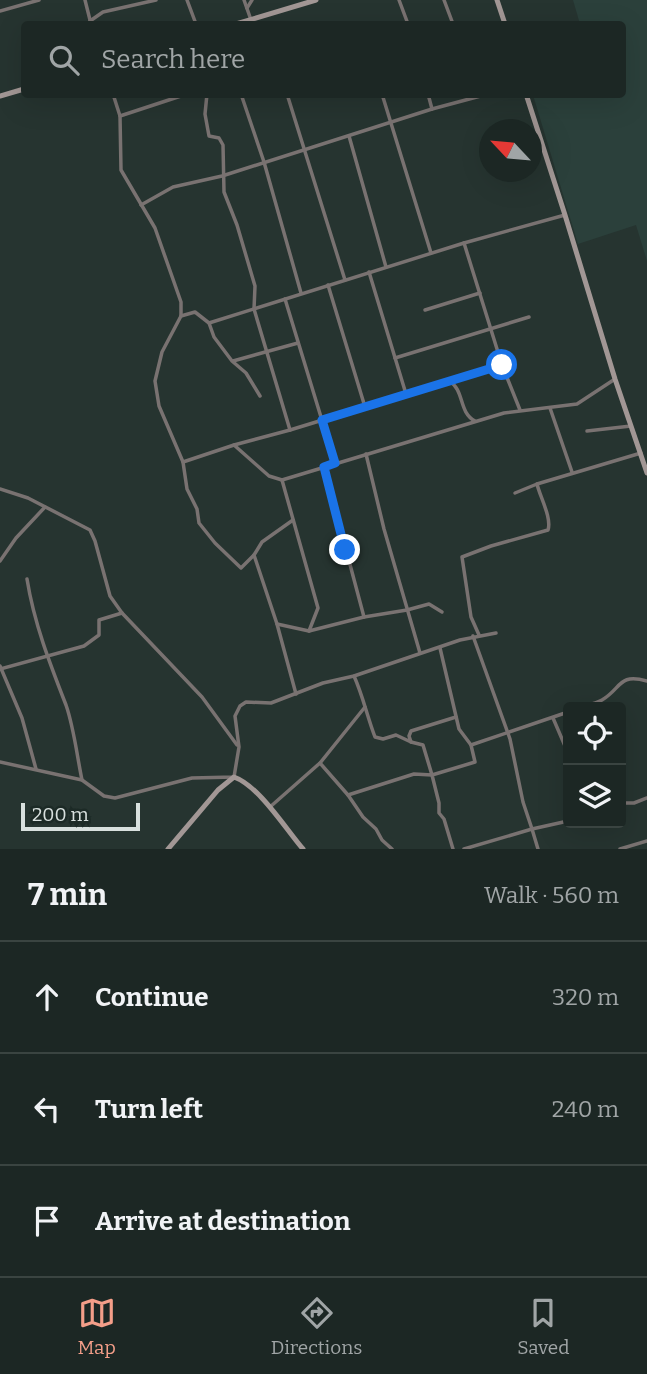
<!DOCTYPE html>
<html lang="en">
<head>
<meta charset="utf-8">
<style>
	:root { --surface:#1c2724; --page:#252f2c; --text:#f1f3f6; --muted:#a0a5a6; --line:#3a4441; --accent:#f49e89 }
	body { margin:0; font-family:Bitter,serif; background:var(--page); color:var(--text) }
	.controls { position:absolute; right:21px; bottom:21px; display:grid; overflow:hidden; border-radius:7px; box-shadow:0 7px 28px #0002 }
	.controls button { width:63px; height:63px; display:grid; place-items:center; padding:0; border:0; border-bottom:2px solid var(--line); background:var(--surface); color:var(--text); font:35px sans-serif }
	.compass { position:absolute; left:479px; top:119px; width:63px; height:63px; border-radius:50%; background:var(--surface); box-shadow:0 7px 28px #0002; rotate:296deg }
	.scale { position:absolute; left:21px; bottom:18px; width:119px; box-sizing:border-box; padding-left:7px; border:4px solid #d8e0de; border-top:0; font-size:19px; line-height:24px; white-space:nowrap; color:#d8e0de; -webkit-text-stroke:5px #1c2a26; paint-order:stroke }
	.stop { position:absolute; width:21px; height:21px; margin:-16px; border:5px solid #1a73e8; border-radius:50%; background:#fff }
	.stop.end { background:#1a73e8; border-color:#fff; box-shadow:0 2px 7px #0008 }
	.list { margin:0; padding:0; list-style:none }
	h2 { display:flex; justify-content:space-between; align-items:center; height:91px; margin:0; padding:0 28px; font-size:30px }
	h2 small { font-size:23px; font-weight:400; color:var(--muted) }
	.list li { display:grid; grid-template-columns:46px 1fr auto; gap:21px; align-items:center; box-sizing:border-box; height:112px; padding:0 28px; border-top:2px solid var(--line) }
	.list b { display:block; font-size:26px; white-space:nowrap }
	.list em { font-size:23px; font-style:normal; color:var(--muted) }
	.icon { flex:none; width:38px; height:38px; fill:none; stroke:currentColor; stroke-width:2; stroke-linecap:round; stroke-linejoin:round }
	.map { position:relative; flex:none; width:647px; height:849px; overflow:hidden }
	.search { position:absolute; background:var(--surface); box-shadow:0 7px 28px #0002; left:21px; right:21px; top:21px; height:77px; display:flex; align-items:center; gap:18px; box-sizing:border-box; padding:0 24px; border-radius:7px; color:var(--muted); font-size:26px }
	.sheet { height:427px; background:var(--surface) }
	nav { display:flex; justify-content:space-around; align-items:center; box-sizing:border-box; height:98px; border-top:2px solid var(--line); background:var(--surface); font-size:19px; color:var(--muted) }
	nav a { display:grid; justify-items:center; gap:4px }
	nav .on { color:var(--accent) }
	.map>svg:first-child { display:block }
	.built { fill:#2b403b }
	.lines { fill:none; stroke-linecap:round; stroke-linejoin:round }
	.street { stroke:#797271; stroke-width:3.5 }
	.secondary { stroke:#a29795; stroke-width:5 }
	.route { stroke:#1a73e8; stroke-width:9 }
</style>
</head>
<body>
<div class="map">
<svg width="647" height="849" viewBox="0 0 647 849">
	<rect width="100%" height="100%" fill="#263430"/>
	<polygon class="built" points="573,0 647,0 647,261 636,225 578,244 533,95 622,94 622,24 580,24"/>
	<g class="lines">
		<g class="street">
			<polyline points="85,0 91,24"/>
			<polyline points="187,0 196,24"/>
			<polyline points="244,0 251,20"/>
			<polyline points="399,0 408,24"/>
			<polyline points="444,0 453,24"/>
			<polyline points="247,8 252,0"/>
			<polyline points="0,11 39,0"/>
			<polyline points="90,21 103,12 156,0"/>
			<polyline points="113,94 120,116 121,170 155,228 181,302 181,316 162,352 155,381 159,406 183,462 187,489 197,509 199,523 215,543 241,568 254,555 277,624 296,694"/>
			<polyline points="207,94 205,114 209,136 219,138 223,145 224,192 237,225 255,286 254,309 290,430"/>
			<polyline points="241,94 264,162 301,293"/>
			<polyline points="287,94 345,280"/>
			<polyline points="382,94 431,253"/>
			<polyline points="428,94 432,109"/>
			<polyline points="120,116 187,94"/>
			<polyline points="349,136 386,267"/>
			<polyline points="141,205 173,187 222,176 432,109 488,94"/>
			<polyline points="464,243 502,365 520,410"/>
			<polyline points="369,272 406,394"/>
			<polyline points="328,285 365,407"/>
			<polyline points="285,299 335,463"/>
			<polyline points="425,310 480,293"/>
			<polyline points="181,316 195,312 209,323 214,337 232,361 246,373 260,396"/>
			<polyline points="209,323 464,243 565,215"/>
			<polyline points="395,358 529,317"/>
			<polyline points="233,361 298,343"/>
			<path d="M449,381C465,390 458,412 475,421"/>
			<polyline points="550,408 572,472"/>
			<polyline points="587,431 631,426"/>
			<polyline points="234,445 269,476 282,480 504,413 577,404 615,379"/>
			<polyline points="366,454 384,529 420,653"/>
			<polyline points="183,462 234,445 290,430 502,365"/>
			<polyline points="324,467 364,617"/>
			<polyline points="282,480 318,608 309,631"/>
			<polyline points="0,489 28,498 90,530 95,541 110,596 122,613 202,697 237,745"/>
			<polyline points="515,493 537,484 641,453"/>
			<polyline points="254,555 262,542 293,520"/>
			<polyline points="0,561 16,538 45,507"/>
			<path d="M27,579C34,623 50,664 66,705C74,728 77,756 82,780"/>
			<polyline points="277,624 309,631 364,617 407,610 429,604 442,612"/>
			<path d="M479,635L471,617L462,557L491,546L548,530C552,518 540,497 537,484"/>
			<polyline points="473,636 510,739 523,802 532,829 568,821"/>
			<polyline points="440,648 459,729 471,745"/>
			<polyline points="0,666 22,718 36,769"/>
			<polyline points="0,669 84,646 99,635 99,620 122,613"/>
			<path d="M354,676C363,696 367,716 375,737L383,739L396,735L411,742L409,736L411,731L456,717"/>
			<path d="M579,707C586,705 595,704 602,700C622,688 618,673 647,681"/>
			<polyline points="553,718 568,753"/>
			<polyline points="0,762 82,780 104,796 115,798 192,778 234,777 239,747 235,716 240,706 246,702 271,703 323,683 354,676 460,640 496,633"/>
			<polyline points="320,763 348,795 363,817 376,829 382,840 392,849"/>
			<polyline points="348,795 414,774 432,775 423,745 411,742"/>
			<polyline points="621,803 634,803 647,798"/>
			<polyline points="270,807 320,763 365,707"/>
			<polyline points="453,849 444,819 439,813 439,803 432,775 475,762 471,745 568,712"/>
			<polyline points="464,849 532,829 538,849"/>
			<polyline points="620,849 647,841"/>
		</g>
		<g class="secondary">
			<polyline points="497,0 505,24"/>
			<polyline points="236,24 316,0"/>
			<polyline points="526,94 565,215 615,379 647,473"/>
			<polyline points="0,96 24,89"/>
			<path d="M168,849L218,790L234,777C259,786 285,828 303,849"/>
		</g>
	</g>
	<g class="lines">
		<polyline class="route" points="345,550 324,467 335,463 322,420 502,365"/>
	</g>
</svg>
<div class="controls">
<button><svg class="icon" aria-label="locate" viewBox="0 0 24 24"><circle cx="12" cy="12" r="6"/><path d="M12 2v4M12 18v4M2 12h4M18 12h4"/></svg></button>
<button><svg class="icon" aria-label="layers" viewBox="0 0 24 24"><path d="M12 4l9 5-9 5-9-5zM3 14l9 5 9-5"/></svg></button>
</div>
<svg class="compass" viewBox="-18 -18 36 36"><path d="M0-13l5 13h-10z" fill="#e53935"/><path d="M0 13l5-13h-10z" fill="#a0a5a6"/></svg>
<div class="scale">200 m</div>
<div class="stop" style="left:502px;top:365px"></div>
<div class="stop end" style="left:345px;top:550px"></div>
<div class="search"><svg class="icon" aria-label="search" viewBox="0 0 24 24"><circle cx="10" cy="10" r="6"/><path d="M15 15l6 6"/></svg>Search here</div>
</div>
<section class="sheet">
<h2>7 min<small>Walk · 560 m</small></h2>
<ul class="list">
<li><svg class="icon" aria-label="ahead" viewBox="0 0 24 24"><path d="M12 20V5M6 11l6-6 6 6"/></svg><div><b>Continue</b></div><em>320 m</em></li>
<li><svg class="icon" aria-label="left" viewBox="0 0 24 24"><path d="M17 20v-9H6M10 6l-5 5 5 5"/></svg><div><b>Turn left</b></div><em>240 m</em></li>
<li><svg class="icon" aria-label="arrive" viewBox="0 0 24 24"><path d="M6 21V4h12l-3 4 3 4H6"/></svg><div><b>Arrive at destination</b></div></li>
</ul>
</section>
<nav>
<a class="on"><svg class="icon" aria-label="map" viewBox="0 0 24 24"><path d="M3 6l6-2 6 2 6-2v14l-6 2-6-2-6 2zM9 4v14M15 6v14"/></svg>Map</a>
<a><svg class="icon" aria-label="directions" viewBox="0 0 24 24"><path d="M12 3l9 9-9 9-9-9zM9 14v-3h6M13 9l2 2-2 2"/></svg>Directions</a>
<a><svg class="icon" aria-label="saved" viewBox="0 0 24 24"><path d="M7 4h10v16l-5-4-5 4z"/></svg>Saved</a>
</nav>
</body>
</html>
